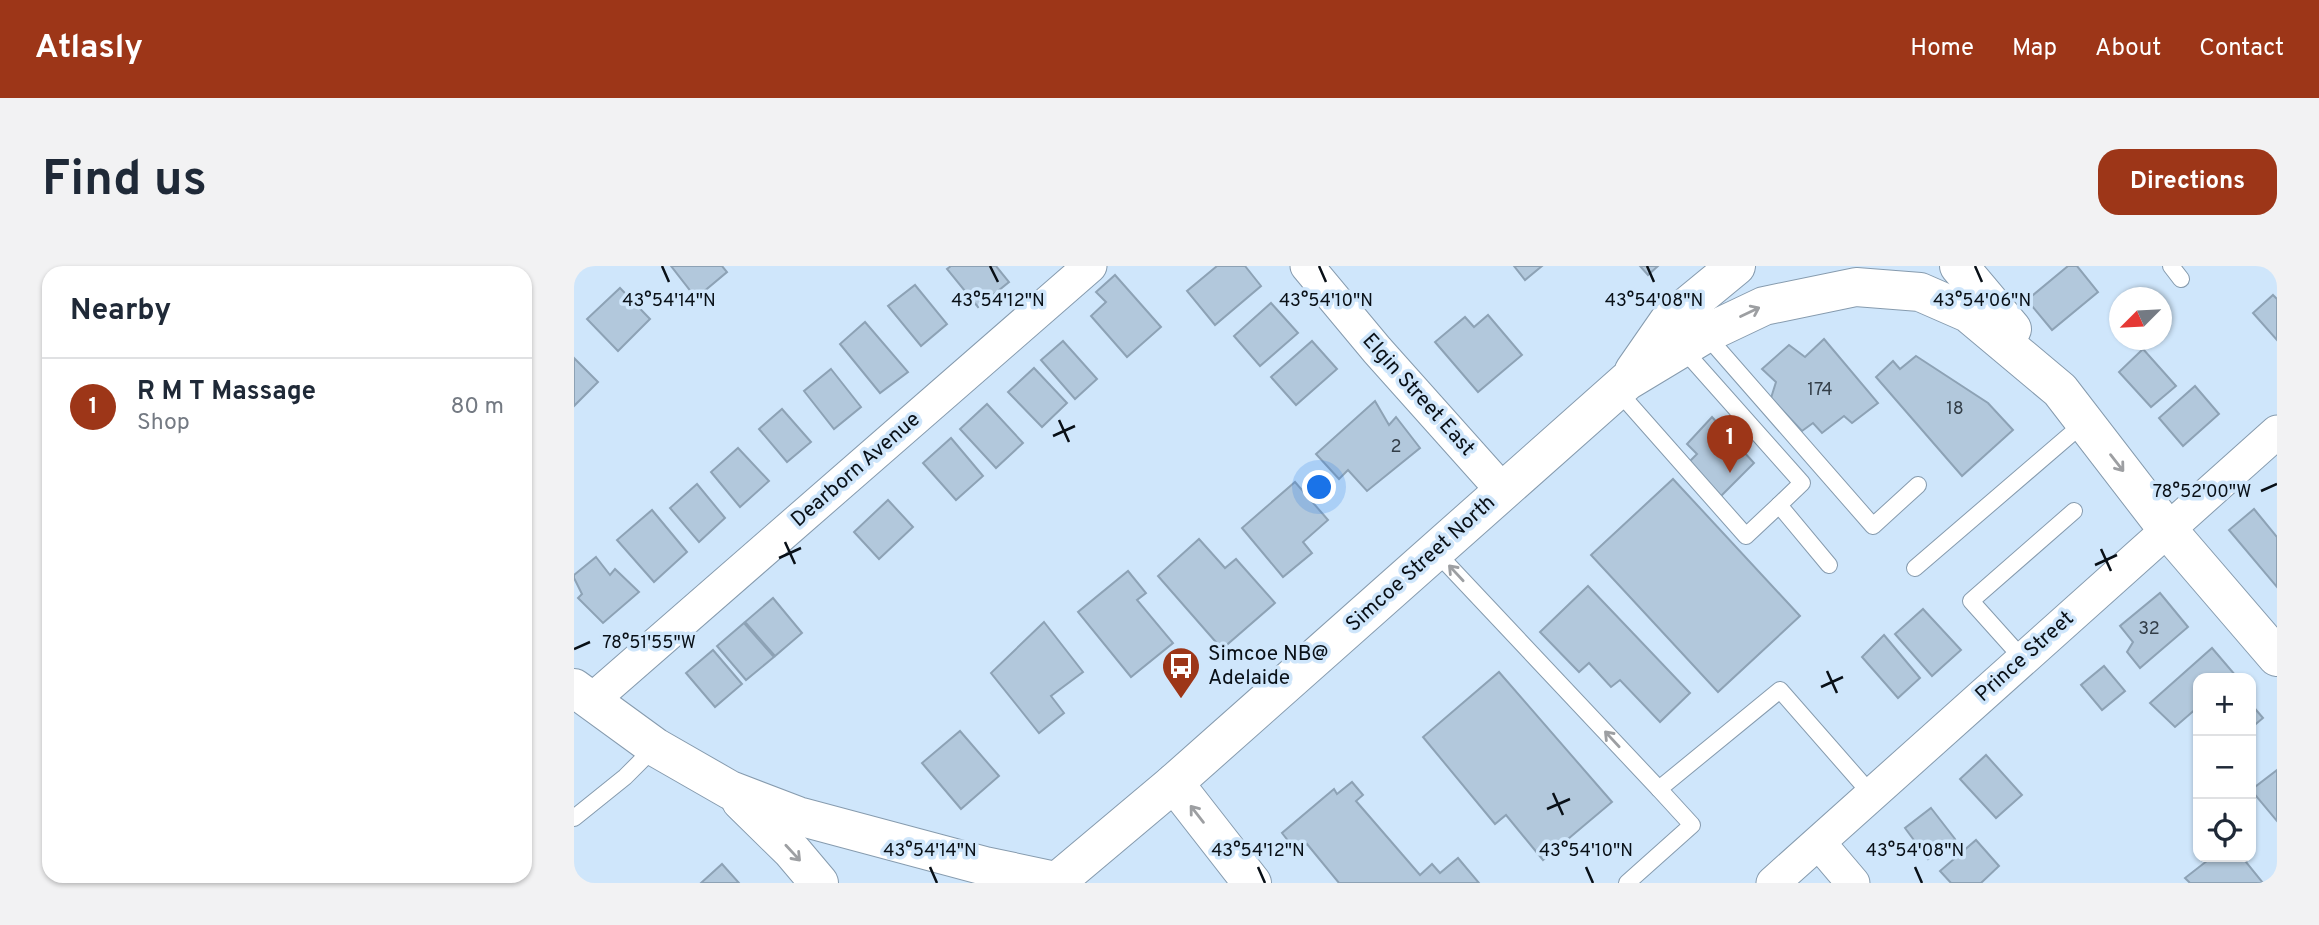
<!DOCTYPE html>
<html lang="en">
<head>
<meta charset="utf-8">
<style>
	:root { --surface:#fff; --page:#f2f2f3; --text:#1f2937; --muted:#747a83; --line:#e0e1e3; --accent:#9d3618 }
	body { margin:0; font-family:Overpass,sans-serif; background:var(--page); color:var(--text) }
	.controls { position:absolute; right:21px; bottom:21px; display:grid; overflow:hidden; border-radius:14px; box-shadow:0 2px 5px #0004 }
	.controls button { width:63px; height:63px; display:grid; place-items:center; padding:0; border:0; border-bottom:2px solid var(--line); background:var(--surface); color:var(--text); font:35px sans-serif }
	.compass { position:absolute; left:1535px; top:21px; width:63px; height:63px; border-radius:50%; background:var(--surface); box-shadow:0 2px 5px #0004; rotate:246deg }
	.you { position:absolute; left:746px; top:222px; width:24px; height:24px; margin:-18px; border:5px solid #fff; border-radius:50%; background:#1a73e8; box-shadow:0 0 0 10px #1a73e833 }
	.badge { display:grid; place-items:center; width:46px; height:46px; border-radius:50%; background:var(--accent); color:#fff; font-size:23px; font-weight:700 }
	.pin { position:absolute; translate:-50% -58px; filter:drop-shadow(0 2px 4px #0008) }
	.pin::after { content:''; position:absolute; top:37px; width:24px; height:21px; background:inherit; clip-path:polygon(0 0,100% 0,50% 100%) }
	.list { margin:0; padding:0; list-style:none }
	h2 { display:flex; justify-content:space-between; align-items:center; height:91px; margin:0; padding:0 28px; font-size:30px }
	h2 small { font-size:23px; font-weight:400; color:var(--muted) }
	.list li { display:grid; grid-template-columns:46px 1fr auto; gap:21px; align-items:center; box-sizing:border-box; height:98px; padding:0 28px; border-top:2px solid var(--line) }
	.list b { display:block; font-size:26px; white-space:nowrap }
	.list p { margin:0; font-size:23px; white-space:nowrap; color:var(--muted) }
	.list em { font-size:23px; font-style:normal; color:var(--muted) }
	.icon { flex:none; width:38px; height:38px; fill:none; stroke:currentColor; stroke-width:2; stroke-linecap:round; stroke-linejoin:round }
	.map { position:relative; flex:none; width:1703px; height:617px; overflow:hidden; border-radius:21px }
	header { display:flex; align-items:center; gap:42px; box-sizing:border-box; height:98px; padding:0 35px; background:var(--accent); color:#fff }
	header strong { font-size:33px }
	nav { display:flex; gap:38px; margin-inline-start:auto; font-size:24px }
	.intro { display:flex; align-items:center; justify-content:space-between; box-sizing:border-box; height:168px; padding:0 42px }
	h1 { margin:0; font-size:49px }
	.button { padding:18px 32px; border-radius:21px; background:var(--accent); color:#fff; font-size:24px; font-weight:700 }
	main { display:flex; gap:42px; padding:0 42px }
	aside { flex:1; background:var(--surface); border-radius:21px; box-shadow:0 2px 5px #0004 }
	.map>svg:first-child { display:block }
	.building { fill:#b2c8dc; stroke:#8da2b5; stroke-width:2 }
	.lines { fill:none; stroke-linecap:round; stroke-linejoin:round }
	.lane-casing { stroke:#869bae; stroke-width:18 }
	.street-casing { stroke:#869bae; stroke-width:35 }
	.secondary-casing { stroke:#869bae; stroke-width:40 }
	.lane { stroke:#fff; stroke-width:16 }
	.street { stroke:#fff; stroke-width:33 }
	.secondary { stroke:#fff; stroke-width:38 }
	.oneway { stroke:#9d9fa2 }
	.ticks { fill:none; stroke:#091017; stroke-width:2.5 }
	.labels { text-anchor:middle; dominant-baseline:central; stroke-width:7; stroke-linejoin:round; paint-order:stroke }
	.number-label { font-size:18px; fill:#333e48 }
	.street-label { font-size:21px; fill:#091017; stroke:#cfe6fb }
	.poi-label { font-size:21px; fill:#091017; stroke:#cfe6fb; text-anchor:start }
	.ticks-label { font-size:18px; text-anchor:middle; fill:#091017; stroke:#cfe6fb; stroke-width:7; stroke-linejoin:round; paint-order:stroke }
</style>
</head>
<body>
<header>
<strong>Atlasly</strong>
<nav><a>Home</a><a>Map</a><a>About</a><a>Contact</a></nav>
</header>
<div class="intro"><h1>Find us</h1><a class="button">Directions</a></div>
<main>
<aside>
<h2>Nearby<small></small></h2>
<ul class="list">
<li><span class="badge">1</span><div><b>R M T Massage</b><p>Shop</p></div><em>80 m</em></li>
</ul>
</aside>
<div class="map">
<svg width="1703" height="617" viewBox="0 0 1703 617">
	<rect width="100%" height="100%" fill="#cfe6fb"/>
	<g class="building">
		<polygon points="97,0 148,0 153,6 122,32"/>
		<polygon points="377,0 422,0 435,16 404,41 373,3"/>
		<polygon points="643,0 671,0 687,20 641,59 613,25"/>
		<polygon points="940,0 968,0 951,14"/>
		<polygon points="1066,0 1084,0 1074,9"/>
		<polygon points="1494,0 1503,0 1524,26 1478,64 1453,34"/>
		<polygon points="541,9 587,61 553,91 517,50 532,36 522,26"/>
		<polygon points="341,19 373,58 347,80 314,40"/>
		<polygon points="46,22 76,53 44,85 13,53"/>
		<polygon points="1699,29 1703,33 1703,74 1679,47"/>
		<polygon points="697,37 724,67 686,100 660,70"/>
		<polygon points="914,49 948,89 904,126 861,76 891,51 900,61"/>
		<polygon points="291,56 334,106 306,127 266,78"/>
		<polygon points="1250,73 1304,137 1278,157 1270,150 1248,167 1239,157 1228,165 1197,132 1202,116 1188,103 1215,79 1231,91"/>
		<polygon points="489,75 523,113 501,133 467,94"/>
		<polygon points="738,75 763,103 722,139 697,111"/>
		<polygon points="1569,83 1602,120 1577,141 1545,106"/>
		<polygon points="1342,90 1414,137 1439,164 1388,210 1302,111 1319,95 1326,103"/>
		<polygon points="0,92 24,116 0,140"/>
		<polygon points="460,102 493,137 468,161 434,126"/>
		<polygon points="257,103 287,141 260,163 230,125"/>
		<polygon points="1621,120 1645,148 1609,180 1585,152"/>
		<polygon points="801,135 815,159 822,151 846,182 793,225 774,204 765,213 742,188"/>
		<polygon points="413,138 449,177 422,202 386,163"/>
		<polygon points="208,143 237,176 213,196 185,163"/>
		<polygon points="1138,151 1180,197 1144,233 1113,198 1123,188 1113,178"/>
		<polygon points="377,172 409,210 382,234 349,197"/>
		<polygon points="164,182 195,215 166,241 137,206"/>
		<polygon points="1099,213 1226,350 1144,426 1017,289"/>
		<polygon points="721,216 754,254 729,276 738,287 709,311 668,262"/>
		<polygon points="123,218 151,252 125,276 96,242"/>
		<polygon points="314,234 339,261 305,293 280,266"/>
		<polygon points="1680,243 1703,271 1703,321 1655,264"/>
		<polygon points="78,244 113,286 80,316 43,274"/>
		<polygon points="625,273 651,302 662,293 701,337 648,383 584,310"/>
		<polygon points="22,291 36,309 41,303 65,326 29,357 4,332 8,328 0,312 0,309"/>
		<polygon points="554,305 572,327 563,334 599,377 557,411 504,346"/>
		<polygon points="1014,320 1116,427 1086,456 1046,414 1037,421 1015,397 1005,406 966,366"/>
		<polygon points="1586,327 1614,361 1566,402 1553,386 1559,376 1546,360"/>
		<polygon points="199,332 228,367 201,390 171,356"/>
		<polygon points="1349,343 1387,384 1358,410 1321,368"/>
		<polygon points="470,356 509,406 477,430 490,447 465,467 417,407"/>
		<polygon points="170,357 200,391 172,414 143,380"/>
		<polygon points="1310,369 1346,412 1324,432 1288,391"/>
		<polygon points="1638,382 1662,410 1659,412 1624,412 1624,441 1601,461 1576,437"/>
		<polygon points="139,384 168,418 141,441 112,407"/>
		<polygon points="1530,400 1551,425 1528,444 1507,419"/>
		<polygon points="925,406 1038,536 969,594 932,549 921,558 849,471"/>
		<polygon points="1677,438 1689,452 1677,462"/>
		<polygon points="386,465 425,510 387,543 348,497"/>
		<polygon points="1412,489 1448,529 1422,552 1386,513"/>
		<polygon points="1703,504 1703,555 1677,524"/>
		<polygon points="778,516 789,529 782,535 846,609 858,598 866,607 884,592 905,617 765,617 733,578 723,586 708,567 760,523 763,528"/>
		<polygon points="1357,542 1381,573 1354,593 1331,562"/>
		<polygon points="1402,574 1425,600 1407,617 1377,617 1366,605"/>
		<polygon points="1638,591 1668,591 1689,617 1616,617 1611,612"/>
		<polygon points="148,598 165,617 127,617"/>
	</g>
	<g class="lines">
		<defs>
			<g id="lane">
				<polyline points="1597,0 1607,13"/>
				<polyline points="1131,68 1299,260 1344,219"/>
				<polyline points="1108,82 1228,217 1205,239"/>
				<polyline points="1043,124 1172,270 1205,239 1255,299"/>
				<polyline points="861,285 1085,523"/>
				<polyline points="1341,302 1511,156"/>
				<polyline points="1449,393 1397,335 1500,245"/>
				<polyline points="0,552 51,511 81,481"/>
				<polyline points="1053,617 1118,559 1085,523 1206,424 1298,529"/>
			</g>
			<g id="street">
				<polyline points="733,0 803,84 929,225"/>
				<polyline points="17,435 516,0"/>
				<polyline points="1245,577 1279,617"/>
				<polyline points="1199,617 1703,166"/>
			</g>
			<g id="secondary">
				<polyline points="1385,0 1438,63"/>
				<polyline points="1060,105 1094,56 1162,0"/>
				<polyline points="0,422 81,481 156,524 224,550 411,600 491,617"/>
				<polyline points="600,517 678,617"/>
				<polyline points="167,535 218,585 245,617"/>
				<polyline points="481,617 600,517 1053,115 1131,68 1190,40 1282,21 1346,26 1394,47 1486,124 1593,263 1703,391"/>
			</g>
		</defs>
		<use href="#lane" class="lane-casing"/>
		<use href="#street" class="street-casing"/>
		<use href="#secondary" class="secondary-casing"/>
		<use href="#lane" class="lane"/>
		<use href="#street" class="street"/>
		<use href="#secondary" class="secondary"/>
	</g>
	<defs><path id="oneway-shaft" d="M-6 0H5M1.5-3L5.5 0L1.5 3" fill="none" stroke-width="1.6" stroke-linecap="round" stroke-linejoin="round" transform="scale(1.75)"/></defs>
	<g class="oneway">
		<use href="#oneway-shaft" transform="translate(1176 46) rotate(-25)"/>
		<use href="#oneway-shaft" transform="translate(1543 197) rotate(52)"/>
		<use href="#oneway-shaft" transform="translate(882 307) rotate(-133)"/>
		<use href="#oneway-shaft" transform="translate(1038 473) rotate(-133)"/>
		<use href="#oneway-shaft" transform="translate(623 548) rotate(-128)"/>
		<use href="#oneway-shaft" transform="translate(219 587) rotate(47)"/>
	</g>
	<path class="ticks" d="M88,0L95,16M416,0L424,16M745,0L752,16M1073,0L1080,16M1401,0L1408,16M485,154L495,176M479,170L501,160M1687,225L1703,218M211,276L221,298M1527,283L1537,305M205,292L227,282M1521,299L1543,289M0,383L16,376M1253,405L1263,427M1247,421L1269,411M979,527L989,549M973,543L996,533M356,601L363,617M684,601L691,617M1012,601L1019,617M1341,601L1348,617"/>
	<defs>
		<symbol id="bus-pin" viewBox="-11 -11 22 30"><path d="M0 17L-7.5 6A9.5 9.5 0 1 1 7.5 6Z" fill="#9d3618" stroke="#cfe6fb"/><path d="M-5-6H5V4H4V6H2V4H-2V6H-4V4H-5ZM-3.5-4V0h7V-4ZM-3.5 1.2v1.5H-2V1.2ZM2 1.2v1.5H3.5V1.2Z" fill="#fff"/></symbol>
	</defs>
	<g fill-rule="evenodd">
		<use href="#bus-pin" x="585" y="378" width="44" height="60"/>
	</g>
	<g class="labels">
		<g class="number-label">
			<text x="1246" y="124">174</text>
			<text x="1381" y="143">18</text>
			<text x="822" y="181">2</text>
			<text x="1575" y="363">32</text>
		</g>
		<g class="street-label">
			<text transform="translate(844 129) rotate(48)">Elgin Street East</text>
			<text transform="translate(282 204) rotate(-41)">Dearborn Avenue</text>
			<text transform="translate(847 298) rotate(-42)">Simcoe Street North</text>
			<text transform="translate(1451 391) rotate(-42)">Prince Street</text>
		</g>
		<g class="poi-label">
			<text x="634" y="388">Simcoe NB@<tspan x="634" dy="24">Adelaide</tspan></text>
		</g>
	</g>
	<g class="ticks-label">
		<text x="95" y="40">43°54'14"N</text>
		<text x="752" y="40">43°54'10"N</text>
		<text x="1080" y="40">43°54'08"N</text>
		<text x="424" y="40">43°54'12"N</text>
		<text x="1408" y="40">43°54'06"N</text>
		<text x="1628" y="231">78°52'00"W</text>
		<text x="75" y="382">78°51'55"W</text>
		<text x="356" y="590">43°54'14"N</text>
		<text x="684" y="590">43°54'12"N</text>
		<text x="1012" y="590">43°54'10"N</text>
		<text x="1341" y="590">43°54'08"N</text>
	</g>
</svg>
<div class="controls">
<button>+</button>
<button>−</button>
<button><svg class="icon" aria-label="locate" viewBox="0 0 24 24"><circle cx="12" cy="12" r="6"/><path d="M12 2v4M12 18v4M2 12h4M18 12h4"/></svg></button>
</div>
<svg class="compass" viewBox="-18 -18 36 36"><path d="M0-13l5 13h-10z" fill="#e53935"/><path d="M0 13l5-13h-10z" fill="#747a83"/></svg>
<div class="you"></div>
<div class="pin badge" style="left:1156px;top:207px">1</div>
</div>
</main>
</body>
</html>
